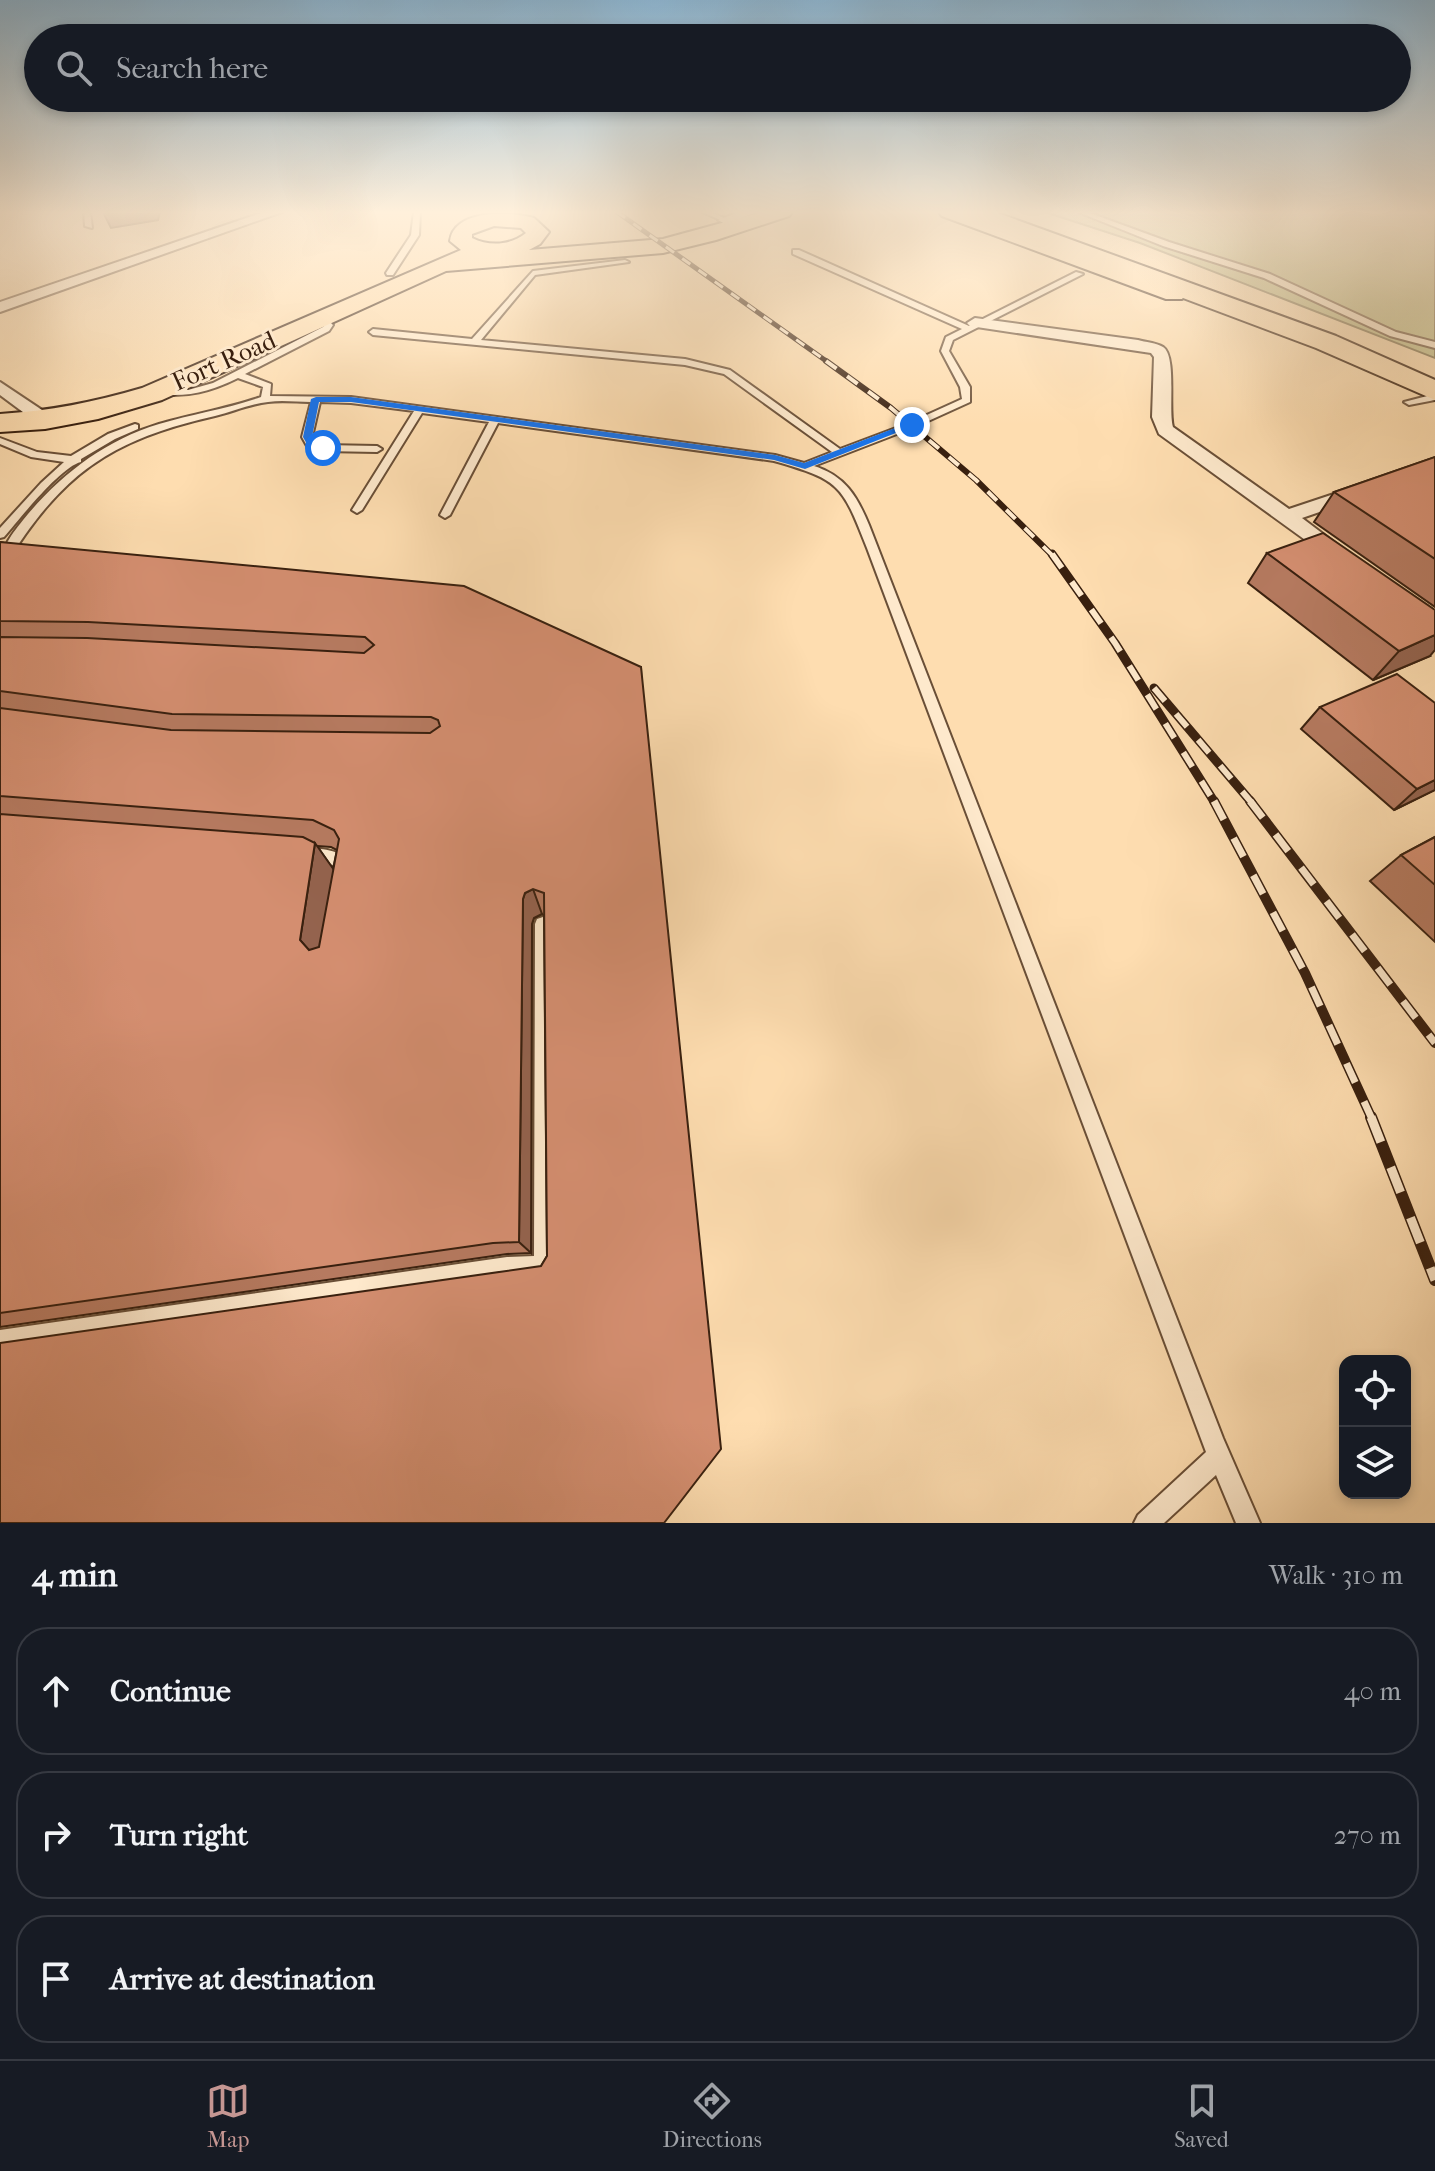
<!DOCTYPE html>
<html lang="en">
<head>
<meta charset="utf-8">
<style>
	:root { --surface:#171b24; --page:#242831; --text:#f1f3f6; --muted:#9ea1a6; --line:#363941; --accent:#c59692 }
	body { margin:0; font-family:"IM FELL French Canon",serif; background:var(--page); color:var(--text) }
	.controls { position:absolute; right:24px; bottom:24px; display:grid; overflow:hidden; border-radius:16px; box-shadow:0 4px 12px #0003 }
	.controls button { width:72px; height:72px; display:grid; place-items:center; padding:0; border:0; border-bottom:2px solid var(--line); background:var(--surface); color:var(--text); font:40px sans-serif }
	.stop { position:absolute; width:24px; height:24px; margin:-18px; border:6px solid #1a73e8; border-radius:50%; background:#fff }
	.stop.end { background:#1a73e8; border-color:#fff; box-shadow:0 2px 8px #0008 }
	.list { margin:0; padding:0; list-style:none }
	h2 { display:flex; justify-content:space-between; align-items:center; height:104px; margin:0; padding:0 32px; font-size:34px }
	h2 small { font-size:26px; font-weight:400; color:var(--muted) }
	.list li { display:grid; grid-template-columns:52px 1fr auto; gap:24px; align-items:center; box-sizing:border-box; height:128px; margin:0 16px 16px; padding:0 16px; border:2px solid var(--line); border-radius:32px }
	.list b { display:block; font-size:30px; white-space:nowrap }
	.list em { font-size:26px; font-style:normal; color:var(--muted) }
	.icon { flex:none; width:44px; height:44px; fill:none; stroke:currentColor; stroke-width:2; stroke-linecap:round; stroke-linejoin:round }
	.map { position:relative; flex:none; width:1435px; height:1523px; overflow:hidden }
	.search { position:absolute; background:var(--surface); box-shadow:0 4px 12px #0003; left:24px; right:24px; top:24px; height:88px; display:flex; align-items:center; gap:20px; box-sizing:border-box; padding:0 28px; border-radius:44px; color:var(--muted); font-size:30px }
	.sheet { height:536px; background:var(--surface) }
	nav { display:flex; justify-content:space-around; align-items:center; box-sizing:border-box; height:112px; border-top:2px solid var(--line); background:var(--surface); font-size:22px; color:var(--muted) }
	nav a { display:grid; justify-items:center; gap:4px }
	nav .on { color:var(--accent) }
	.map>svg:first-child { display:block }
	.green { fill:#c3c088; stroke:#7e704c; stroke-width:2 }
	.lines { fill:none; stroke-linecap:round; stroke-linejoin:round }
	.lane-casing { stroke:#6a4f37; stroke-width:4 }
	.street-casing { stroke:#6a4f37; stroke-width:4 }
	.primary-casing { stroke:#39200f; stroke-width:4 }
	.highway-casing { stroke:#39200f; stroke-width:4 }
	.lane { fill:#fee9cc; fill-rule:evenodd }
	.street { fill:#fee9cc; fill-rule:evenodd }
	.primary { fill:#feddb0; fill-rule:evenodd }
	.highway { fill:#feddb0; fill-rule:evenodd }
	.rail-far4-casing { stroke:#39200f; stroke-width:5 }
	.rail-far3-casing { stroke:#39200f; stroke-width:6 }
	.rail-far2-casing { stroke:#39200f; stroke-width:9 }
	.rail-far1-casing { stroke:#39200f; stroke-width:10 }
	.rail-casing { stroke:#39200f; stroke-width:12 }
	.rail-far4 { stroke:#fee9cc; stroke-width:3; stroke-dasharray:10; stroke-linecap:butt }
	.rail-far3 { stroke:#fee9cc; stroke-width:4; stroke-dasharray:13; stroke-linecap:butt }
	.rail-far2 { stroke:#fee9cc; stroke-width:6; stroke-dasharray:17; stroke-linecap:butt }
	.rail-far1 { stroke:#fee9cc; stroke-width:7; stroke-dasharray:21; stroke-linecap:butt }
	.rail { stroke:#fee9cc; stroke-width:9; stroke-dasharray:27; stroke-linecap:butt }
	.wall { fill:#b67a60; stroke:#39200f; stroke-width:2; fill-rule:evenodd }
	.shaded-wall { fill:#94634e; stroke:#39200f; stroke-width:2 }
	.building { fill:#d48e70; stroke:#39200f; stroke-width:2 }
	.route { fill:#1a73e8 }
	.labels { text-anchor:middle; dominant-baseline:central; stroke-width:6; stroke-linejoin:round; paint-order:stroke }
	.far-street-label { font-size:26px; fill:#39200f; stroke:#fee9cc }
</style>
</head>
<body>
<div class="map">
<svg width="1435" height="1523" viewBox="0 0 1435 1523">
	<rect width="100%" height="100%" fill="#feddb0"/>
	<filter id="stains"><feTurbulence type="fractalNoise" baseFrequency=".0025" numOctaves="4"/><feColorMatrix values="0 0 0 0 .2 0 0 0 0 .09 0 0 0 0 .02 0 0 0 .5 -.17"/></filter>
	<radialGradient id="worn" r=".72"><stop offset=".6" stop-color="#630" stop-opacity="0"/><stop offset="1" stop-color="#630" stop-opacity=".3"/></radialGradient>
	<polygon class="green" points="1045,212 1435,212 1435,358 1140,243"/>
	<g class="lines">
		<defs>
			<g id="lane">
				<polygon points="84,212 90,212 92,228 85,226"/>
				<polygon points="414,212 420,212 419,235 393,275 387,275 386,273 411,235"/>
				<polygon points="702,212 710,212 729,220 723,221"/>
				<polygon points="1078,212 1087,212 1169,242 1270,274 1396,332 1435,342 1435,348 1390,336 1264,278 1163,246"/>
				<path d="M793,250H799L969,326L1076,272L1083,274L953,340L949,351L970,387V402L915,427L814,466C845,476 857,496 869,525L1223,1438L1260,1523H1236L1216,1475L1164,1523H1134L1138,1515L1206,1452L867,548C842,485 841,480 774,461L498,423L450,515L445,518L440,515L489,422L422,413L362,510L357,513L352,510L414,411L351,403L320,402L312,437L315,442L324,445L377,446L382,449L377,452L323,451L307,446L302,437L311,402C297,402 282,400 268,402C250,404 232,412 215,416C109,440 61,474 4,567L0,568C0,547 15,530 28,514C63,473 106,440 159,424C192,414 227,409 261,397L263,387L238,378C212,391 187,398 158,394L155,393V389L188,390L213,383L323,327L325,325L319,317L323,315L333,325L329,331L245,374L271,384L270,396L351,397L775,455L804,463L832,452L724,374L685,365L373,335L369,332L373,329L472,339L533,271L625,260L629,262L535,275L481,340L685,359L730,370L840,449L909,423L962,399L960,387L941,351L946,337L962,329L793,254Z"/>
				<polygon points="1435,394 1435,400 1409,405 1404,402"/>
				<path d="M135,424L138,425V429L115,439L81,459V462C60,467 19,520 4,537L0,538V528L41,483L64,462L31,457L0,444V438L37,452L71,456L108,434Z"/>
				<path d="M307,848C324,849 343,850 353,865L349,877L344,879L339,877L337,867L328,863L302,860L299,855L302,850Z"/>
				<polygon points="543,917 549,919 551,924 554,1266 551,1273 544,1276 507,1277 0,1352 0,1330 507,1257 534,1256 535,924 537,919"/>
			</g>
			<g id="street">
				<polygon points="264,212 282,212 0,312 0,302"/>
				<polygon points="739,212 758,212 725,224 718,220"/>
				<path d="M975,318L1138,340C1145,342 1157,343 1163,347C1177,356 1168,410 1173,427L1289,509L1352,488H1366L1369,492L1366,496L1302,518L1351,555L1347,560H1333L1159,434L1152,417L1154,357L1151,353L970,326L967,323Z"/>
				<polygon points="0,382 51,416 54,420 51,424 39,424 0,395"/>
			</g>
			<g id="primary">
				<path d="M762,212H792L789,216L716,240L663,253L446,271L162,400L98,419L45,429L0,432V414C49,411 95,402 142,388L461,250L450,241C454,209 510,211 534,218L549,232L540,244L529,250L663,239ZM494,226L521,228L526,233C511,245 490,247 472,238V234Z"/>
				<polygon points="939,212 968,212 1182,289 1186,294 1182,299 1166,299 942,216"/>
			</g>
			<polygon id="highway" points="965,212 995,212 1336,336 1435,380 1435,400 1316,348 968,217"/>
		</defs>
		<use href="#lane" class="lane-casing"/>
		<use href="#street" class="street-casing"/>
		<use href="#primary" class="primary-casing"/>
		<use href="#highway" class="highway-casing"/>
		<use href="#lane" class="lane"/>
		<use href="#street" class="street"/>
		<use href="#primary" class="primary"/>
		<use href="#highway" class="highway"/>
		<defs>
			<polyline id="rail-far4" points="617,212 829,363"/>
			<polyline id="rail-far3" points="826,361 891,408 976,480 1053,556"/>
			<g id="rail-far2">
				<polyline points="1052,554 1115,643 1215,803"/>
				<polyline points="1154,688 1252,803"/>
			</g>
			<g id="rail-far1">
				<polyline points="1214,801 1305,973 1372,1119"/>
				<polyline points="1250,801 1435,1043"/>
			</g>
			<polyline id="rail" points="1371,1117 1435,1280"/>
		</defs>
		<use href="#rail-far4" class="rail-far4-casing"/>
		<use href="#rail-far3" class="rail-far3-casing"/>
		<use href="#rail-far2" class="rail-far2-casing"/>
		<use href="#rail-far1" class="rail-far1-casing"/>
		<use href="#rail" class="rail-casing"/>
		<use href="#rail-far4" class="rail-far4"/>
		<use href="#rail-far3" class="rail-far3"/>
		<use href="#rail-far2" class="rail-far2"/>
		<use href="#rail-far1" class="rail-far1"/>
		<use href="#rail" class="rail"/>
	</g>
	<g class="wall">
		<polygon points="1435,457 1435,607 1314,522 1334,492"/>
		<path d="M0,542L641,667L664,1523L541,1266L547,1256L544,915L542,914L534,918L532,924L531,1253L507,1254L0,1327ZM317,846L331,847L337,850L333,869Z"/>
		<polygon points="1267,553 1430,656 1373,680 1248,583"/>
		<polygon points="1435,703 1435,790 1394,810 1301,729 1320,707"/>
		<polygon points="1435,837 1435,942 1370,881 1401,855"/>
	</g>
	<g class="shaded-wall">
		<polygon points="103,212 160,212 158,220 111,228"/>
		<polygon points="1435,635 1435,650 1430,656 1373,680 1399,651"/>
		<polygon points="1435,780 1435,790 1394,810 1417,789"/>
		<polygon points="315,843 334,870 320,964 300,940"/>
		<polygon points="533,889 542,914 534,918 532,924 531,1253 519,1242 523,899 525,893"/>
	</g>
	<g class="building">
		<polygon points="1435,457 1435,559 1334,492"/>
		<polygon points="1323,533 1435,610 1435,635 1399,651 1267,553"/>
		<polygon points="0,542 464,586 641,667 721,1449 664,1523 0,1523 0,1343 541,1266 547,1256 544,893 533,889 525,893 523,899 519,1242 493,1243 0,1313 0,814 303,837 315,843 300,940 309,950 319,947 339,839 334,830 313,820 0,796 0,708 171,730 430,733 440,726 438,720 431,717 172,714 0,691 0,637 87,638 364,653 374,645 365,637 88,622 0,621"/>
		<polygon points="1397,674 1435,703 1435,780 1417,789 1320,707"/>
		<polygon points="1435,837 1435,885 1401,855"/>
	</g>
	<linearGradient id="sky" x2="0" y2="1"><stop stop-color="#8cb6d3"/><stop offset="0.5" stop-color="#fff0db"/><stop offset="1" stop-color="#fff0db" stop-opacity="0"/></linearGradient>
	<rect width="1435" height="425" fill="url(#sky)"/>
	<polygon class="route" points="316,397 351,397 775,455 804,463 908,423 916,425 805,469 774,460 351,402 319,402 312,437 314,442 326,446 323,451 308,446 303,437 311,399"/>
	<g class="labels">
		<g class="far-street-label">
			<text transform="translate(224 361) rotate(-24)">Fort Road</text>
		</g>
	</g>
	<rect width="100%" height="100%" filter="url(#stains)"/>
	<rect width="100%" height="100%" fill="url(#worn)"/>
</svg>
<div class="controls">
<button><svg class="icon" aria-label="locate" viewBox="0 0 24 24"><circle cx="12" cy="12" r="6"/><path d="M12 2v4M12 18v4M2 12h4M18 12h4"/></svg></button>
<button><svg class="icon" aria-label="layers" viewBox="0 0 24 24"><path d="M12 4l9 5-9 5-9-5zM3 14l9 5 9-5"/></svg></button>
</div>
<div class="stop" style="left:323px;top:448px"></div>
<div class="stop end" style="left:912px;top:425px"></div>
<div class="search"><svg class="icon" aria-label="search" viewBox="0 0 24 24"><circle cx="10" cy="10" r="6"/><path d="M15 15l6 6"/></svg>Search here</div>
</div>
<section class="sheet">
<h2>4 min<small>Walk · 310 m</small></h2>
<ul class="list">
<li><svg class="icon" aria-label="ahead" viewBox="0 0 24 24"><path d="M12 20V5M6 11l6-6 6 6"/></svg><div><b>Continue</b></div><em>40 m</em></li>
<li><svg class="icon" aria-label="right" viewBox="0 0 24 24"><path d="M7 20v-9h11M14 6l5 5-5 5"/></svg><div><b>Turn right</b></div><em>270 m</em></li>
<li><svg class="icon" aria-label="arrive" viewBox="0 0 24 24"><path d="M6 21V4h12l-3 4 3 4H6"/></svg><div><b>Arrive at destination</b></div></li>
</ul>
</section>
<nav>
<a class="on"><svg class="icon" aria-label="map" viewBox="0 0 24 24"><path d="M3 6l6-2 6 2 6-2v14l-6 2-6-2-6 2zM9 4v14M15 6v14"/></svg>Map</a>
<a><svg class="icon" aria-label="directions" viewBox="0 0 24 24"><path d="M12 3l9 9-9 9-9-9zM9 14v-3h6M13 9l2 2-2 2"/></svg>Directions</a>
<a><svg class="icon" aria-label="saved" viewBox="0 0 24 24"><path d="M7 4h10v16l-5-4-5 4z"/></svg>Saved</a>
</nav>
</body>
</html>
